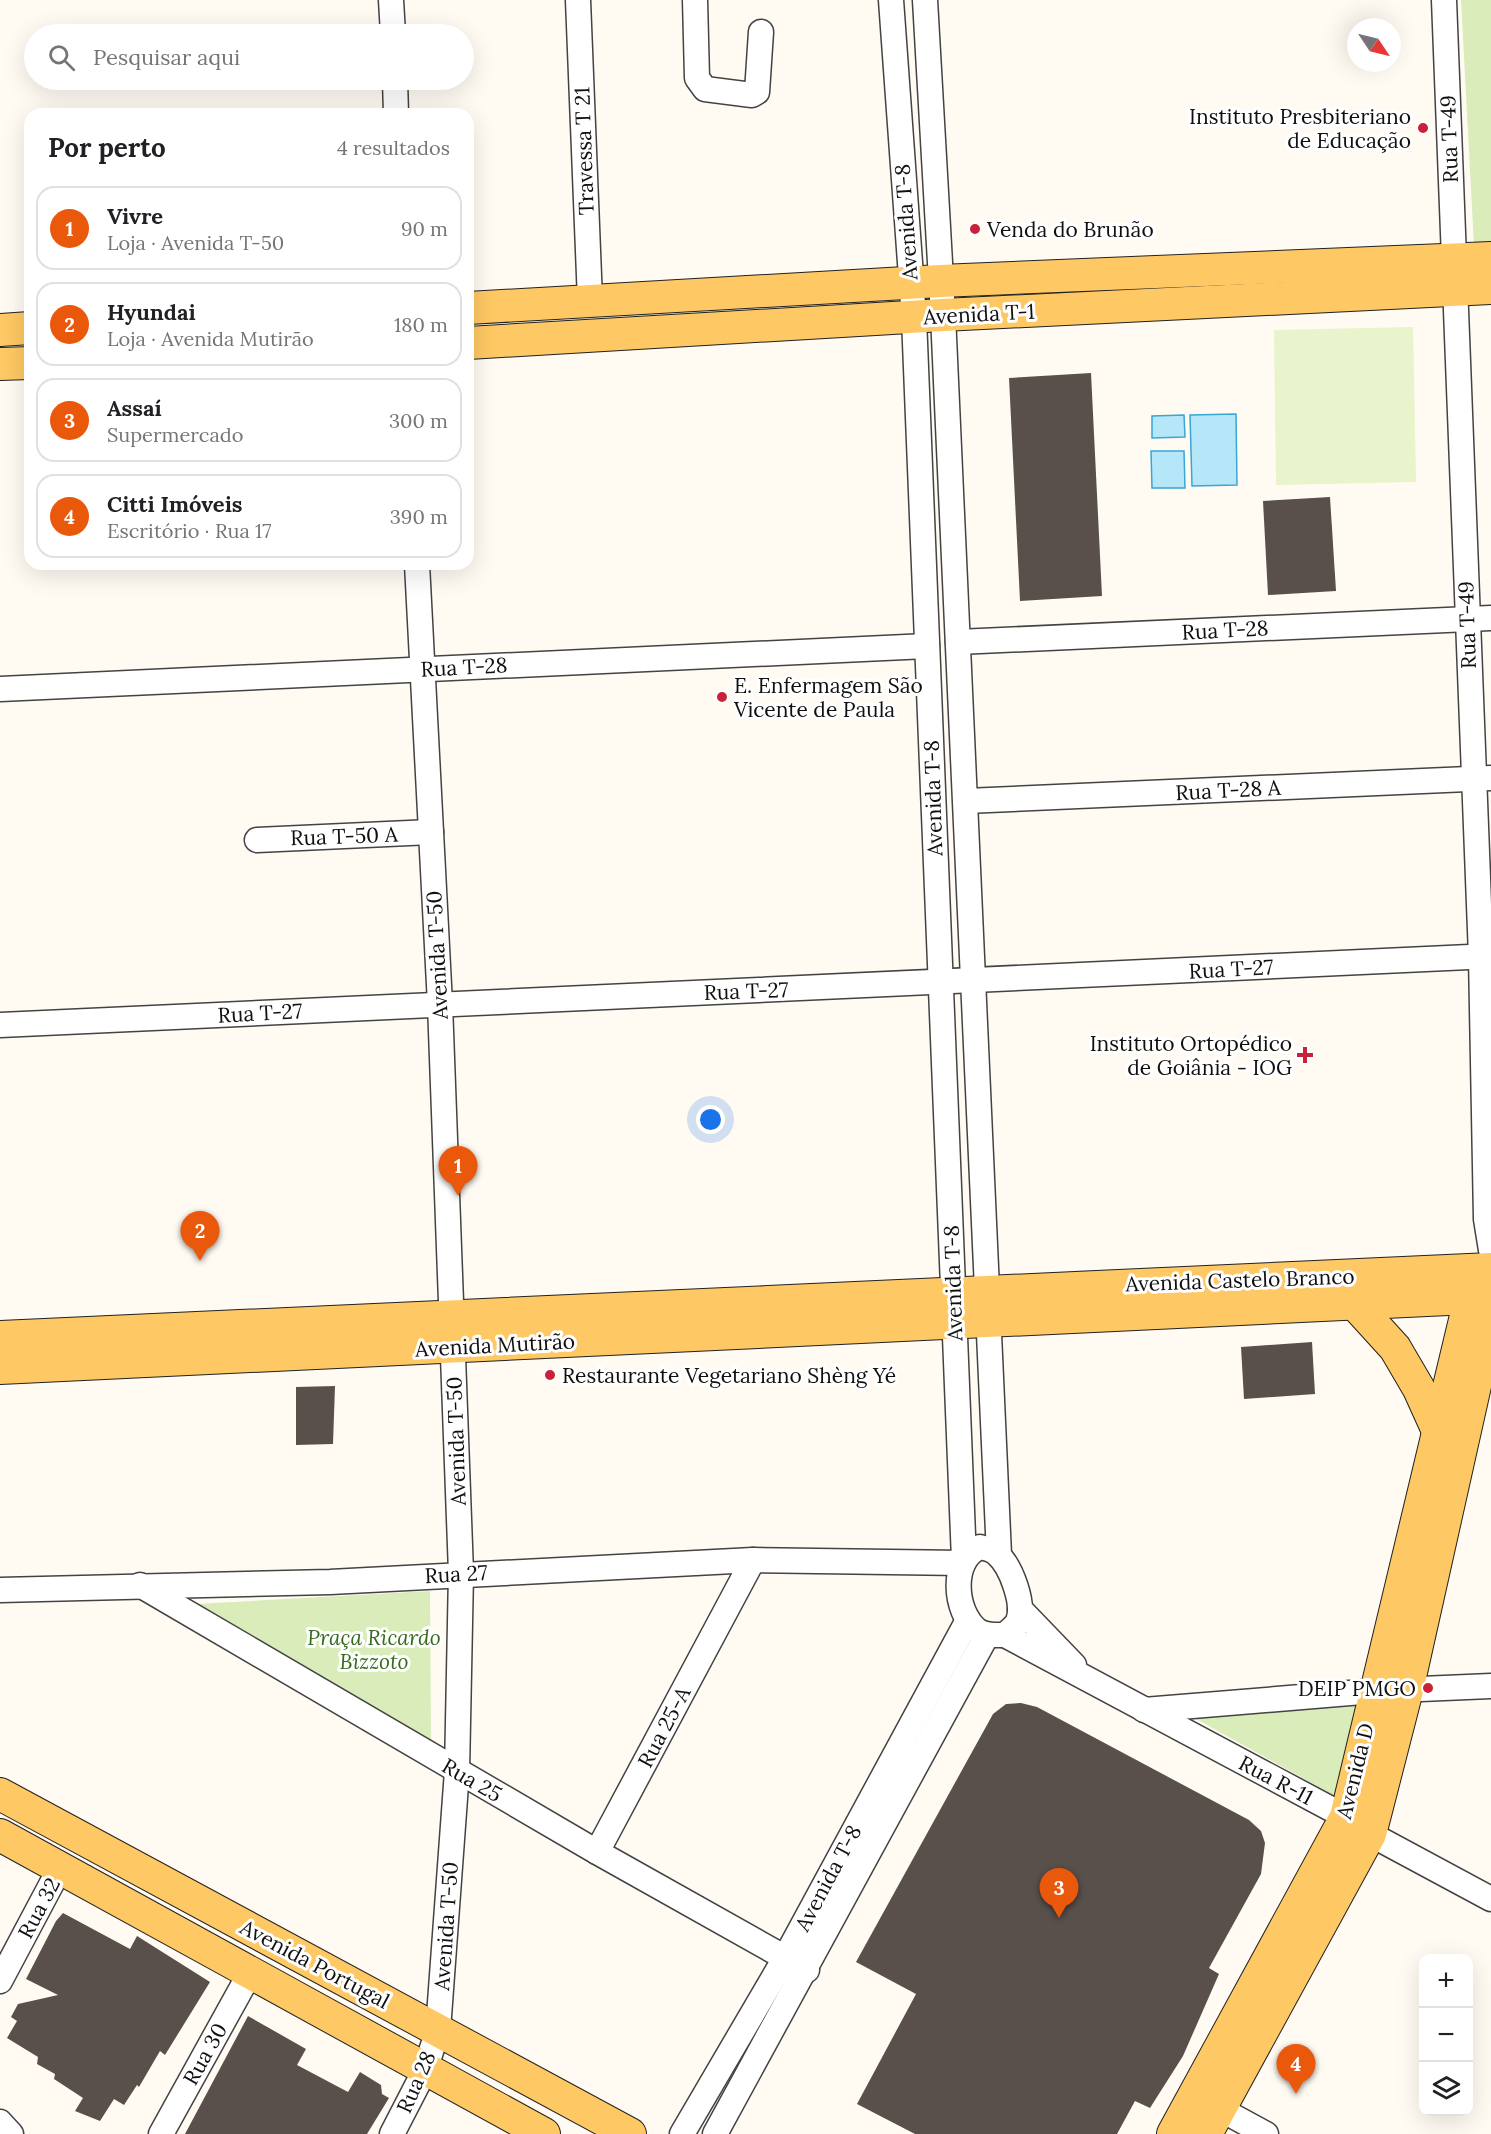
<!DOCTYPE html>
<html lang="pt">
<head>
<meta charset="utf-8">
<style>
	:root { --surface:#fff; --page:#f6f6f6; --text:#202124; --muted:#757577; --line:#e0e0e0; --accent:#ea580c }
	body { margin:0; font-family:Lora,serif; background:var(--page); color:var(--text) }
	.controls { position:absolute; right:18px; bottom:18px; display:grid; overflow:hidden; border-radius:12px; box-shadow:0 6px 24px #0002 }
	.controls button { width:54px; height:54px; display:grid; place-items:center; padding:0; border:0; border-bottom:2px solid var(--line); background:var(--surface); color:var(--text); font:30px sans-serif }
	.compass { position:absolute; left:1347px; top:18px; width:54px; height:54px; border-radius:50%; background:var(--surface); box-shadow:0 6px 24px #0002; rotate:125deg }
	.you { position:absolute; left:711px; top:1120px; width:21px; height:21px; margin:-15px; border:4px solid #fff; border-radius:50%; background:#1a73e8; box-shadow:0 0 0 9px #1a73e833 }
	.badge { display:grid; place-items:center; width:39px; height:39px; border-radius:50%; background:var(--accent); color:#fff; font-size:20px; font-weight:700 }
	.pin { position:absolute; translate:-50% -50px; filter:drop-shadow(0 2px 3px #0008) }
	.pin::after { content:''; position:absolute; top:32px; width:21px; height:18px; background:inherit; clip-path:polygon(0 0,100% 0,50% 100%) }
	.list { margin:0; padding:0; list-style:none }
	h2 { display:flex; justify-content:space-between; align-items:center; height:78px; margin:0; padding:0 24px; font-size:26px }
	h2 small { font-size:20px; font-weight:400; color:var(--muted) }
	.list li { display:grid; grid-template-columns:39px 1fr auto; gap:18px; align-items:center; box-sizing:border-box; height:84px; margin:0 12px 12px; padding:0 12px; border:2px solid var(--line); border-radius:18px }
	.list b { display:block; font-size:22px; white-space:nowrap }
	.list p { margin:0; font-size:20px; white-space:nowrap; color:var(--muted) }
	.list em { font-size:20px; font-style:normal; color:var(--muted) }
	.icon { flex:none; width:33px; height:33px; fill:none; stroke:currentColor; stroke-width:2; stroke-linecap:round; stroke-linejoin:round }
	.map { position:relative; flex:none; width:1491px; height:2134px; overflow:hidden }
	.search { position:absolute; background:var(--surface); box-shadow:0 6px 24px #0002; left:24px; top:24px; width:450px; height:66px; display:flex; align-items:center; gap:15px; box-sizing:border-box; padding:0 21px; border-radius:33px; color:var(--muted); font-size:22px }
	.panel { position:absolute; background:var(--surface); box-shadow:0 6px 24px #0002; left:24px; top:108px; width:450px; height:462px; border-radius:18px }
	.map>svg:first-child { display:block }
	.green { fill:#d9ecba }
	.pitch { fill:#e9f3cc }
	.water { fill:#b5e7f9; stroke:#39a6d3; stroke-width:1.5 }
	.building { fill:#59504c }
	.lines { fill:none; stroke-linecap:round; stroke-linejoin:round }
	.minor-casing { stroke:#434343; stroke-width:27 }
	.major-casing { stroke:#212121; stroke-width:34 }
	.minor { stroke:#fff; stroke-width:24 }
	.major { stroke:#fec864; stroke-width:32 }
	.poi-dot { fill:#c8213a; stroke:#fff; stroke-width:2 }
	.labels { text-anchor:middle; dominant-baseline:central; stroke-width:6; stroke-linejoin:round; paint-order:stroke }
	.poi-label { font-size:21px; fill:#101010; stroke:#fff; text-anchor:end }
	.street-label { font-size:21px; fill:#101010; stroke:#fff }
	.park-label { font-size:21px; font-style:italic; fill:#356c1c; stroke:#fff }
</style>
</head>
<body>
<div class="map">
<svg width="1491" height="2134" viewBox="0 0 1491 2134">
	<rect width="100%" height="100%" fill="#fffbf3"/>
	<g class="green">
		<polygon points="1461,0 1491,0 1491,245 1474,246"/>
		<polygon points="430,1591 431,1743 179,1605"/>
		<polygon points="1364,1698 1337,1797 1189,1715"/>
	</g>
	<polygon class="pitch" points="1413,327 1416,482 1276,485 1274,330"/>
	<g class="water">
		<polygon points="1236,414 1237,485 1192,486 1190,415"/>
		<polygon points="1184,415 1185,437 1152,438 1152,416"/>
		<polygon points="1151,451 1184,451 1185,488 1152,488"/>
	</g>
	<g class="building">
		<polygon points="1091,373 1102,596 1020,601 1009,378"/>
		<polygon points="1330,497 1336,591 1268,595 1263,501"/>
		<polygon points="1312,1342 1315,1394 1244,1399 1241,1347"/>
		<polygon points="335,1386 333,1444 296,1445 296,1387"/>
		<polygon points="1021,1703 1037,1707 1249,1820 1261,1831 1265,1843 1261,1874 1209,1968 1219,1974 1183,2056 1150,2108 1135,2101 1117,2134 915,2134 857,2104 916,1994 856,1962 993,1714 1006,1704"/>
		<polygon points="63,1913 130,1949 137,1936 210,1982 165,2055 160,2051 139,2087 137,2085 124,2105 114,2099 100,2121 75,2111 83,2098 54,2079 55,2074 37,2064 38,2057 7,2038 17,2021 11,2017 18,2004 58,1995 26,1979 56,1921"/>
		<polygon points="248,2016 306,2049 297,2065 348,2092 360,2072 381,2085 382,2094 389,2098 367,2134 185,2134"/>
	</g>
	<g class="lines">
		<defs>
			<g id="minor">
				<polyline points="391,0 393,34"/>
				<polyline points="578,0 590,301"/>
				<polyline points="695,0 697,78 705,89 752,95 757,92 761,32"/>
				<polyline points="891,0 914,318 964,1560"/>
				<polyline points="925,0 943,315 999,1555"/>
				<polyline points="1444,0 1481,956 1486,1219 1491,1250"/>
				<polyline points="395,80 396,114"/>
				<polyline points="958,642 1491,618"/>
				<polyline points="0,689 927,646"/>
				<polyline points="966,801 1491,778"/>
				<polyline points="257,840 431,832"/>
				<polyline points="0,1025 1491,956"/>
				<path d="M980,1547C987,1549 992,1549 997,1554C1011,1566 1025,1604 1018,1621C1016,1626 1009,1631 1005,1635C996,1635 985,1636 977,1630C954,1612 950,1559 980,1547Z"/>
				<polyline points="140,1585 597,1852 807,1970"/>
				<polyline points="0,1590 330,1582 753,1560 963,1563"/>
				<polyline points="1020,1609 1074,1665"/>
				<polyline points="1005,1635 1346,1817 1370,1834 1491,1899"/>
				<polyline points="1144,1710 1374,1691 1491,1686"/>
				<polyline points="597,1852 753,1560"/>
				<polyline points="0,1981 60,1868"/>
				<polyline points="1220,2109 1266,2134"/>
				<polyline points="0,2122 11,2134"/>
				<polyline points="161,2134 250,1973"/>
				<polyline points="392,2134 425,2070 438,2030 457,1771 461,1573 440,1004 417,564"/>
				<polyline points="682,2134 785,1958 968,1620"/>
				<polyline points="715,2134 987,1635"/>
			</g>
			<g id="major">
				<polyline points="468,308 940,281 1491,258"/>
				<polyline points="0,330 30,328"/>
				<polyline points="468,343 943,315 1491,288"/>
				<polyline points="0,364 30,363"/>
				<polyline points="1355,1304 1395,1348 1419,1389 1438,1431"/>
				<polyline points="0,1337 1491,1269"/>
				<polyline points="0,1368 1491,1297"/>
				<polyline points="0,1794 630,2134"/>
				<polyline points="0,1835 544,2134"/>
				<polyline points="1173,2134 1346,1817 1465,1320 1472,1280"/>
				<polyline points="1206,2134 1370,1834 1407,1690 1491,1314"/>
			</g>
		</defs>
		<use href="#minor" class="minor-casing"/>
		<use href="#major" class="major-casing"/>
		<use href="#minor" class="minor"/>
		<use href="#major" class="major"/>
	</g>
	<g class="poi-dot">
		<circle cx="1423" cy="128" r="6"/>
		<circle cx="975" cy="229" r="6"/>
		<circle cx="722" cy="697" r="6"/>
		<path d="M1302 1046h6v6h6v6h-6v6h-6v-6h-6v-6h6z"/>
		<circle cx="550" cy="1375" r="6"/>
		<circle cx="1428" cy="1688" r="6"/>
	</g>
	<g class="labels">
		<g class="poi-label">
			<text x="1411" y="116">Instituto Presbiteriano<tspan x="1411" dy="24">de Educação</tspan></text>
			<text x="987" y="229" text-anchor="start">Venda do Brunão</text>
			<text x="734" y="685" text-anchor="start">E. Enfermagem São<tspan x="734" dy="24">Vicente de Paula</tspan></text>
			<text x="1292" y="1043">Instituto Ortopédico<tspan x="1292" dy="24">de Goiânia - IOG</tspan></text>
			<text x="562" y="1375" text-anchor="start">Restaurante Vegetariano Shèng Yé</text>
			<text x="1416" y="1688">DEIP PMGO</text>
		</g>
		<g class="street-label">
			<text transform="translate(1449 139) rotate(-92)">Rua T-49</text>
			<text transform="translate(584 151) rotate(-92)">Travessa T 21</text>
			<text transform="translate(906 222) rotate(-94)">Avenida T-8</text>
			<text transform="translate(979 314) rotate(-3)">Avenida T-1</text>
			<text transform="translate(1467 625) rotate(-92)">Rua T-49</text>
			<text transform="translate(1225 630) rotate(-3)">Rua T-28</text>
			<text transform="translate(464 667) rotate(-3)">Rua T-28</text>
			<text transform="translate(1228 790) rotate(-3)">Rua T-28 A</text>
			<text transform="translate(933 798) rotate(-92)">Avenida T-8</text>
			<text transform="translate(344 836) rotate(-2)">Rua T-50 A</text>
			<text transform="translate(437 955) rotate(-93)">Avenida T-50</text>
			<text transform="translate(1231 969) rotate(-3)">Rua T-27</text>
			<text transform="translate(746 991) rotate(-2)">Rua T-27</text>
			<text transform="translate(260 1013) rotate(-3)">Rua T-27</text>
			<text transform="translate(1240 1280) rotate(-2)">Avenida Castelo Branco</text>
			<text transform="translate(953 1283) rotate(-92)">Avenida T-8</text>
			<text transform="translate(495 1345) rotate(-3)">Avenida Mutirão</text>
			<text transform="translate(456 1441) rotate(-92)">Avenida T-50</text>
			<text transform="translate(456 1574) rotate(-3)">Rua 27</text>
			<text transform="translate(664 1727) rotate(-62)">Rua 25-A</text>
			<text transform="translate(1355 1771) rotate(-76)">Avenida D</text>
			<text transform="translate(472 1780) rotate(30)">Rua 25</text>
			<text transform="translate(1276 1780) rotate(28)">Rua R-11</text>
			<text transform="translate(828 1878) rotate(-62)">Avenida T-8</text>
			<text transform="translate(39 1908) rotate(-62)">Rua 32</text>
			<text transform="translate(446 1926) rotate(-86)">Avenida T-50</text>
			<text transform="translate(315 1964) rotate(28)">Avenida Portugal</text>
			<text transform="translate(205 2054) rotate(-61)">Rua 30</text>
			<text transform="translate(416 2082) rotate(-66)">Rua 28</text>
		</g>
		<g class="park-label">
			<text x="374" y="1637">Praça Ricardo<tspan x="374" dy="24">Bizzoto</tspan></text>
		</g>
	</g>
</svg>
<div class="controls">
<button>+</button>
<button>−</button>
<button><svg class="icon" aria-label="layers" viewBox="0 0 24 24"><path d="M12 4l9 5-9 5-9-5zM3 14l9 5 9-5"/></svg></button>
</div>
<svg class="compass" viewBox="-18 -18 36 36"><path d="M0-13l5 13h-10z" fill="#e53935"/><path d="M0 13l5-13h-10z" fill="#757577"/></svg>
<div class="you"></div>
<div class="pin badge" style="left:458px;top:1196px">1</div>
<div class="pin badge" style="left:200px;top:1261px">2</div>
<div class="pin badge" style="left:1059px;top:1918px">3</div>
<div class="pin badge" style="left:1296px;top:2094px">4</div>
<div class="search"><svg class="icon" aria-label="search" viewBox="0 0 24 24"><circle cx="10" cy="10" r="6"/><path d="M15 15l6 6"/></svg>Pesquisar aqui</div>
<section class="panel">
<h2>Por perto<small>4 resultados</small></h2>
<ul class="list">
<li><span class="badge">1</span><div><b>Vivre</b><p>Loja · Avenida T-50</p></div><em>90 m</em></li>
<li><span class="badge">2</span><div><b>Hyundai</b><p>Loja · Avenida Mutirão</p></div><em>180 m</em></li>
<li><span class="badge">3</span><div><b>Assaí</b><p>Supermercado</p></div><em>300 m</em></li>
<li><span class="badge">4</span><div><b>Citti Imóveis</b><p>Escritório · Rua 17</p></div><em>390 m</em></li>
</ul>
</section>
</div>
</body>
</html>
